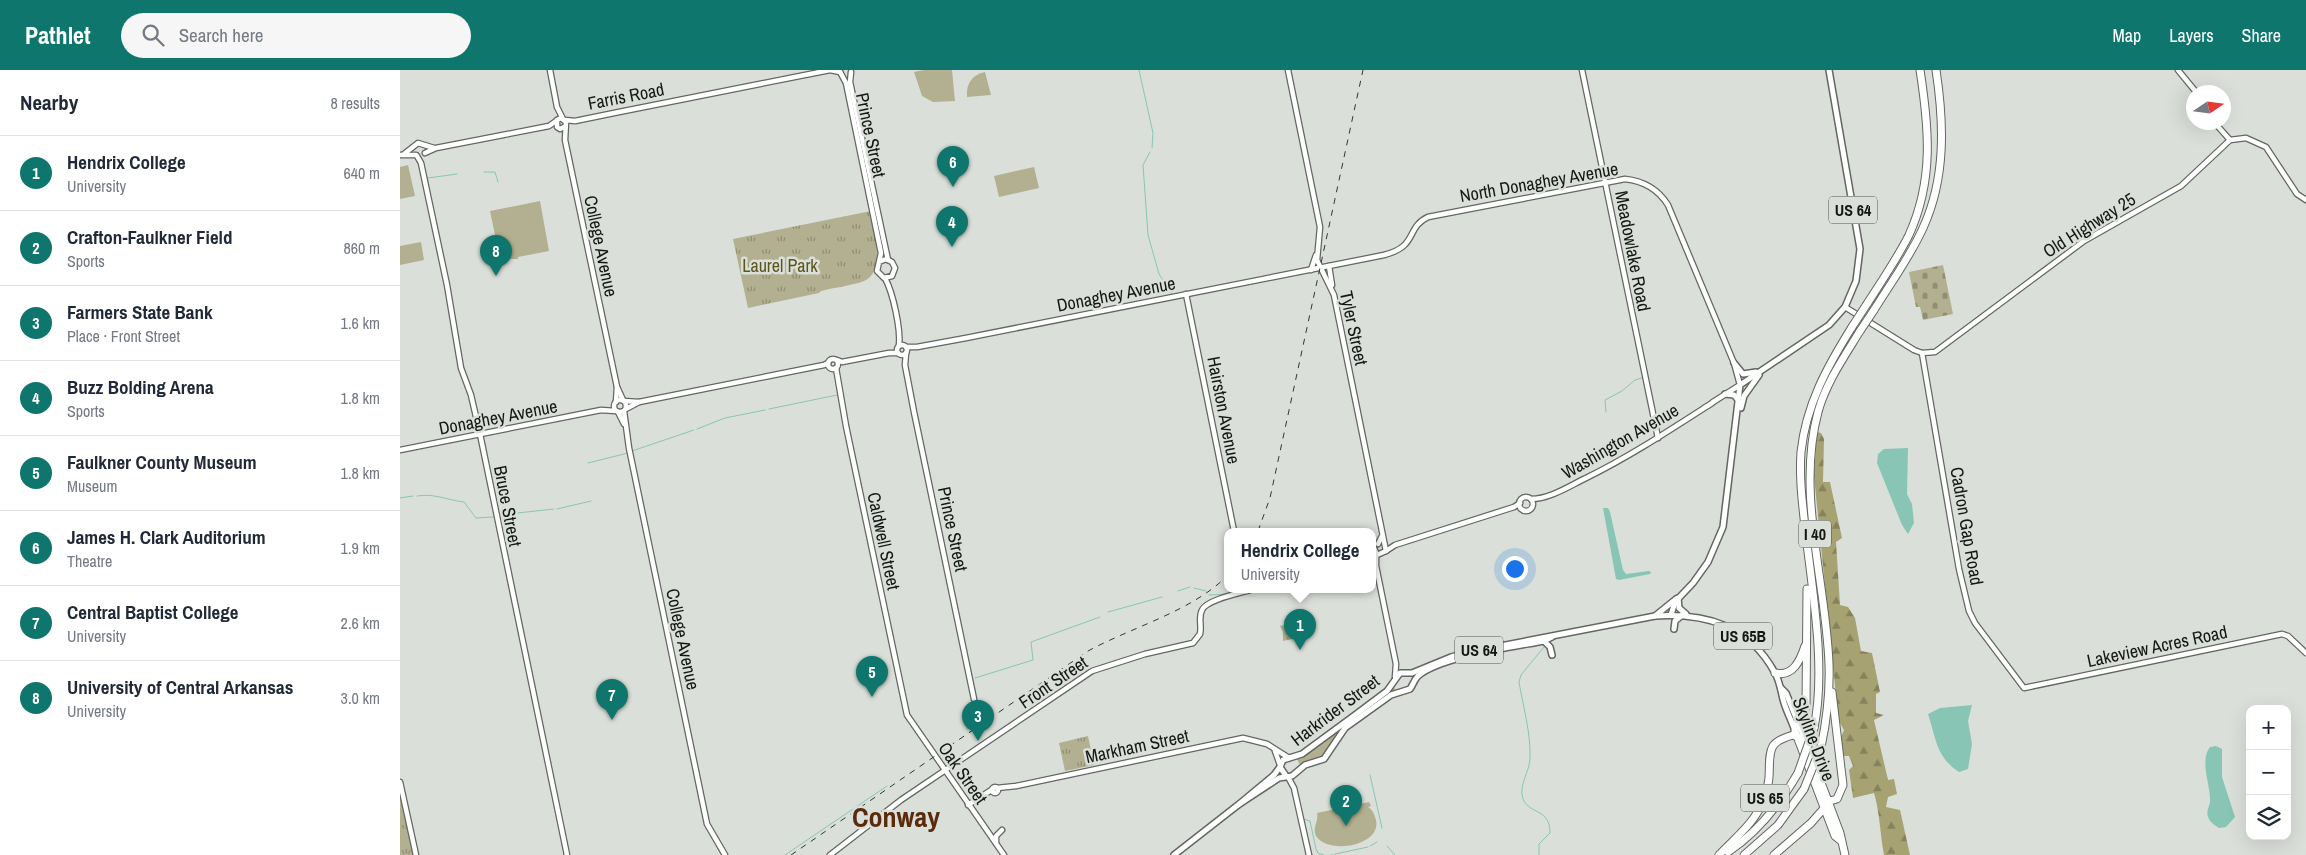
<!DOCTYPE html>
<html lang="en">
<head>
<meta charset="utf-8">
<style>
	:root { --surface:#fff; --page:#f6f6f7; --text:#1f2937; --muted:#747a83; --line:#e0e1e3; --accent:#0f766e }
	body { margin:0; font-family:"Archivo Narrow",sans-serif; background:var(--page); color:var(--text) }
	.controls { position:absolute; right:15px; bottom:15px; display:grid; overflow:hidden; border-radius:10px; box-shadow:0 5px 20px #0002 }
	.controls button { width:45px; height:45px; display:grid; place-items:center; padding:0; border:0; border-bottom:1px solid var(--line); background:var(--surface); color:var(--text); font:25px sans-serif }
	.compass { position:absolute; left:1786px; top:15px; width:45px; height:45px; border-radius:50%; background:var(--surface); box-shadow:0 5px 20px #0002; rotate:77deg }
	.you { position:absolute; left:1114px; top:498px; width:18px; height:18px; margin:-12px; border:4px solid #fff; border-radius:50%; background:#1a73e8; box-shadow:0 0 0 8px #1a73e833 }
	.badge { display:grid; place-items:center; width:32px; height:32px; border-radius:50%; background:var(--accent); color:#fff; font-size:16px; font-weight:700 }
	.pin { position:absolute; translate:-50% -41px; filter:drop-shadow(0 1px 2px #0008) }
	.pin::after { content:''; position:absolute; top:26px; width:18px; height:15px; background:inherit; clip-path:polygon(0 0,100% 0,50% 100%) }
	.popup { position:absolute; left:824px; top:458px; width:152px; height:65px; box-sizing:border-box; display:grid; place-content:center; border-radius:10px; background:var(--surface); filter:drop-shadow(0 1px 4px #0005); font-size:16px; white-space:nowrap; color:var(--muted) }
	.popup b { font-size:19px; color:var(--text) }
	.popup::after { content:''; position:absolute; left:50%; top:100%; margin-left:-10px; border:10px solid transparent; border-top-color:var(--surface) }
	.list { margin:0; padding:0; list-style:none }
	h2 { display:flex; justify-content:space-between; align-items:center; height:65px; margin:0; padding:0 20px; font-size:21px }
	h2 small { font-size:16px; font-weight:400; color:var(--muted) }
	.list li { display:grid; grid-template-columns:32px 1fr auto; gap:15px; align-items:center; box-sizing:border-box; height:75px; padding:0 20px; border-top:1px solid var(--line) }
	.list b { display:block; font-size:19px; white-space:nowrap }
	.list p { margin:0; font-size:16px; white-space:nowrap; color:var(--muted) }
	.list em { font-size:16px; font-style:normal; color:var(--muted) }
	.icon { flex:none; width:28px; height:28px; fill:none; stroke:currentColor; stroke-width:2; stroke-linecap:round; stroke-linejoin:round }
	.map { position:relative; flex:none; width:1906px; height:785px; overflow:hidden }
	header { display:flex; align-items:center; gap:30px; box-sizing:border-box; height:70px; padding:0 25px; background:var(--accent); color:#fff }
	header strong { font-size:24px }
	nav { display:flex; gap:28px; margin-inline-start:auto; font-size:18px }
	.search { width:350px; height:45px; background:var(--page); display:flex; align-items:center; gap:12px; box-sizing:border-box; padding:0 18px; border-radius:28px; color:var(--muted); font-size:19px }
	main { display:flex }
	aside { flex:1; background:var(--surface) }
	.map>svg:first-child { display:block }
	.grass { fill:url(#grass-tufts) }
	.forest { fill:url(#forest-firs) }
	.cemetery { fill:url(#cemetery-stones) }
	.garden { fill:#b2b090 }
	.water { fill:#88c5b5 }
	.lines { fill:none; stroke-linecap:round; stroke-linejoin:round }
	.stream { stroke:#88c5b5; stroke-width:1 }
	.secondary-casing { stroke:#626761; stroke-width:7 }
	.primary-casing { stroke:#626761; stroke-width:8 }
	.highway-casing { stroke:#626761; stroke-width:9 }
	.secondary { stroke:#fff; stroke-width:4.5 }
	.primary { stroke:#fff; stroke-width:5 }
	.highway { stroke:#fff; stroke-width:7 }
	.rail { stroke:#333633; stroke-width:1; stroke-dasharray:6 6; stroke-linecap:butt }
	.highway-bridge-casing { stroke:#626761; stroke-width:9; stroke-linecap:butt }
	.highway-bridge { stroke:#fff; stroke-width:7 }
	.labels { text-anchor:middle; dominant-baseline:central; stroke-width:5; stroke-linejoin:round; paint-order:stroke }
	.shield { fill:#dae0d9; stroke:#505350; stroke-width:1 }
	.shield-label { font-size:16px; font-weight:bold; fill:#151715 }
	.street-label { font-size:18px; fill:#151715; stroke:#dae0d9 }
	.park-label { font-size:18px; fill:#5a551b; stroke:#dae0d9 }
	.town-label { font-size:28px; font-weight:bold; fill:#592b0c; stroke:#dae0d9 }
</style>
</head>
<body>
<header>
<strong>Pathlet</strong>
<div class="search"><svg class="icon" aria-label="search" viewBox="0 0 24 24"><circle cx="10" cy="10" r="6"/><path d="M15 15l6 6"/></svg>Search here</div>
<nav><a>Map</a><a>Layers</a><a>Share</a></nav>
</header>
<main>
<aside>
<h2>Nearby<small>8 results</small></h2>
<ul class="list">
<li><span class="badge">1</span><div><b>Hendrix College</b><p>University</p></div><em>640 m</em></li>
<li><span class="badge">2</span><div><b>Crafton-Faulkner Field</b><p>Sports</p></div><em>860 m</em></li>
<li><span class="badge">3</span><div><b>Farmers State Bank</b><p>Place · Front Street</p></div><em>1.6 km</em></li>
<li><span class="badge">4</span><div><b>Buzz Bolding Arena</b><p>Sports</p></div><em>1.8 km</em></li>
<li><span class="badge">5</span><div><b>Faulkner County Museum</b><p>Museum</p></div><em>1.8 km</em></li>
<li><span class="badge">6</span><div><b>James H. Clark Auditorium</b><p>Theatre</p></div><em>1.9 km</em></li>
<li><span class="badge">7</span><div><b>Central Baptist College</b><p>University</p></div><em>2.6 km</em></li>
<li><span class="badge">8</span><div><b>University of Central Arkansas</b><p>University</p></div><em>3.0 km</em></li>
</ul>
</aside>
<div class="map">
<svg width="1906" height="785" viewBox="0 0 1906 785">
	<defs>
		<pattern id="grass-tufts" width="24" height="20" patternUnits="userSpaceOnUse" patternTransform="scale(1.25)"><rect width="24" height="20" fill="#b2b090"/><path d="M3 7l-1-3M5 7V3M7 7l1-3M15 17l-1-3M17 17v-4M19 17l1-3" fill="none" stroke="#908e74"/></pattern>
		<pattern id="forest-firs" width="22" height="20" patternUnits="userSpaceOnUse" patternTransform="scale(1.25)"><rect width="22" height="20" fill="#a6a271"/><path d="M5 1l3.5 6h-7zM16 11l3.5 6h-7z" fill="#86835c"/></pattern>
		<pattern id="cemetery-stones" width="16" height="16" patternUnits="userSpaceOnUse" patternTransform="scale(1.25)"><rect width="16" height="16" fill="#b2b090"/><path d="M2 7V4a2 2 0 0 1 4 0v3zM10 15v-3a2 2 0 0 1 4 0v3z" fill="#908e74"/></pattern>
	</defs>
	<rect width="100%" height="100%" fill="#dae0d9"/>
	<g class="grass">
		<path d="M471,141C474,159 486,202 464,211C451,216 435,217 421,221L419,223L348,238L333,169Z"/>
		<polygon points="892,548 897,552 901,567 883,571 883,562 880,556 885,555 884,550"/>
		<polygon points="993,616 996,620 944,657 923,688 900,695 897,689"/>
		<polygon points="688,666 694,695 665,701 659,673"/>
		<polygon points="0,718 14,785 0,785"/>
	</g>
	<path class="forest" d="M1417,362L1421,363L1424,369L1423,412H1430L1442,468L1436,472L1440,535L1448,537L1455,548L1461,581L1472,583L1480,622L1476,624V643L1484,645L1474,650L1488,710L1494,709L1497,724L1488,727L1486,737L1500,740L1510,785H1484C1480,764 1480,743 1474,723L1453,728L1449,700L1453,696L1449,686H1443L1441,667L1444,660L1440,653L1437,636L1414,406Z"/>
	<polygon class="cemetery" points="1543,195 1553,244 1523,250 1520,237 1516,237 1509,202"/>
	<g class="garden">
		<polygon points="524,0 552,0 555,31 533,32 522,26 514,2"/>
		<path d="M585,2L591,25L567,27C566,13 572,5 585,2Z"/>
		<polygon points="8,95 15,126 0,129 0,97"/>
		<polygon points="634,97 639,118 599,127 594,106"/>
		<polygon points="140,131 149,181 118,187 118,189 100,189 90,141"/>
		<polygon points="21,172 24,190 0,195 0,176"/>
		<path d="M969,732L971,736L968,737C973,740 974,744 976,750C982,776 928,785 916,766C912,757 919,751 917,743Z"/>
	</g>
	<g class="water">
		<polygon points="1508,378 1507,424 1512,434 1514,453 1508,464 1502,455 1477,393 1478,384 1484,379"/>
		<polygon points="1203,438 1208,438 1210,442 1223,500 1226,504 1249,501 1251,502 1250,504 1219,510 1216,509"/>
		<path d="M1572,635L1568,651L1572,674L1568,699L1559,702C1536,687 1536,668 1528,644L1540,638Z"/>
		<path d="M1816,676L1822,679V707L1835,747L1826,757L1819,758C1814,755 1810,752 1808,747C1806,741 1809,737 1810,732C1811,716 1799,691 1810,677Z"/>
	</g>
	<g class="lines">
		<g class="stream">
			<polyline points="739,0 753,63 752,78"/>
			<polyline points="750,82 743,95 748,165 759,204 772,224"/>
			<polyline points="84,102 95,102 98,112"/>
			<polyline points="27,107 28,111"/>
			<polyline points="28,108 57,104"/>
			<polyline points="369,339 437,325"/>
			<polyline points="1206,342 1205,330 1222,321 1235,310 1245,307"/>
			<polyline points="297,359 325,348 365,340"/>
			<polyline points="232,381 294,360"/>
			<polyline points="188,393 228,383"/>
			<path d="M17,426C34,423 47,430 64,432L76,448L93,447"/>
			<polyline points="0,428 13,426"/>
			<polyline points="157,439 191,431"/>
			<polyline points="99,445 154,439"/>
			<polyline points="794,518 806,521"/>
			<polyline points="778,521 790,517"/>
			<polyline points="809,525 826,524"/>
			<polyline points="708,542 762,527"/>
			<polyline points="575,608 633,590 631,572 700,547"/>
			<polyline points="577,632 580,644"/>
			<polyline points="567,659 580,649"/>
			<polyline points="970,705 982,758"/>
			<polyline points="903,749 910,751 916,779 918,783 924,785"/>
			<polyline points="970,776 977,772"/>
			<polyline points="987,776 995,785"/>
			<polyline points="935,784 968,777"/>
			<polyline points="385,785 487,716"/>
			<polyline points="930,785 933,785"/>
			<path d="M1139,785V774L1150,763C1150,738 1130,745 1123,729C1118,716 1130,701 1130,688C1131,663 1123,636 1119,612L1121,605L1144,577"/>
		</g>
		<defs>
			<g id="secondary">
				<polyline points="150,0 157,37 163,49"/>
				<polyline points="439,0 446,13 481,183 477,201 484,208 492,206 495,198 492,192 486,189 479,192"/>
				<polyline points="888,0 920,157 917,190 934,225 986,481 977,485 974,478"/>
				<polyline points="1182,0 1258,368"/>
				<polyline points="1778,0 1796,22"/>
				<polyline points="451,2 450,12 488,190"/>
				<polyline points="165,50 175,51 219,42 430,0 440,2"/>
				<polyline points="1814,52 1830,70"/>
				<polyline points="164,57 160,59 157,57 157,50 161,48 166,52 165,70 217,317 216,332"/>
				<polyline points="25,83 36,78 149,56 156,51"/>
				<polyline points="4,84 18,73 34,78"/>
				<polyline points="0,85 16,85"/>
				<polyline points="17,86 21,93 47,215 61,298 71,325 80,364 167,785"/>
				<polyline points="929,196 932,215"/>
				<polyline points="911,200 916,185"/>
				<path d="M485,208C493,223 501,259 499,276"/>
				<polyline points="786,224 834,461"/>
				<polyline points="1445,237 1514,280 1522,283 1535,282 1684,171 1781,116 1830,70 1846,68 1866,77 1897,124 1906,130"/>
				<circle cx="502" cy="280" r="5"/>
				<path d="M506,277H517L566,268L984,185C1019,176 1005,158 1028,147L1225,109C1244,111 1258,119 1268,135L1334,293L1340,315L1313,332"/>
				<polyline points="506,283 505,295 514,342 574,629"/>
				<polyline points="1522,283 1559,499 1569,541 1575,553 1624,618 1882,564 1888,566 1906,583"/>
				<circle cx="433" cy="294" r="5"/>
				<polyline points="437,290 442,292 489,283 498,283"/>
				<polyline points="436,298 446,356 507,645 604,785"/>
				<polyline points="217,317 223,330"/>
				<circle cx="220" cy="336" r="6"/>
				<polyline points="224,331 239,332 424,295 428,293"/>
				<polyline points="226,339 239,332"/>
				<polyline points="224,341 229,378 307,754 325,785"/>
				<polyline points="218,342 224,354"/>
				<polyline points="0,380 201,340 216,341"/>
				<circle cx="1126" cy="434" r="7"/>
				<path d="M1131,429C1149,429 1168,417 1184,409C1229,387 1270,360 1312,333"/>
				<polyline points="978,474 982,466"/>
				<polyline points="986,481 995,475 1114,437 1120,433"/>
				<polyline points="976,484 976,496 996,594 995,607"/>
				<polyline points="875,681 880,695"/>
				<polyline points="888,707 894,718 909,785"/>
				<polyline points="0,712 16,785"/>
				<circle cx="595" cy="720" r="3"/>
				<polyline points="597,718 616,716 843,668 867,674 889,688"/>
				<polyline points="568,735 593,719"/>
				<polyline points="596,773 596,766 602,760"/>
				<path d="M430,785L501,730L692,601L745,584L793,573L800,564C802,556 798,548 802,540C807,529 842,523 854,519"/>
			</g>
			<g id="primary">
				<polyline points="1334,293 1343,304 1356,302"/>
				<polyline points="1325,324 1334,325 1339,331"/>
				<polyline points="1341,338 1344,326 1359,305"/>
				<polyline points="1278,528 1279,538 1286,544"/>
				<polyline points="1271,545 1275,532 1293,513 1308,492 1323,457 1340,315 1429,255 1445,237 1456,211 1460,179 1429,0"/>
				<polyline points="1255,546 1276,529"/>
				<polyline points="1274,559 1275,551 1281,546"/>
				<polyline points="1144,571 1150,577 1152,585"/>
				<polyline points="1381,618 1386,623 1405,670"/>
				<path d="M886,706L880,697L883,690L902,684L955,645L987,621L1000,603H1012L1051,587L1069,582L1255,546C1306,543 1349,555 1375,603C1379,610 1380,617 1382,625C1384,637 1391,649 1395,661"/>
				<path d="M838,735L879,708L892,706L905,695L924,689L945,658L991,625L1010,619C1013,615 1014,610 1018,606C1040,587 1113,577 1144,571L1152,567"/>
				<polyline points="774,785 838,735 874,705 880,697"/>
			</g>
			<g id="highway">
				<path d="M1467,234C1481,212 1497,189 1509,165C1534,110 1529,58 1520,0"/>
				<path d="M1474,240C1490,214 1510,187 1523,158C1546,108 1544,53 1536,0"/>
				<polyline points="1407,519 1406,637 1396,655 1395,661 1435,766 1440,770"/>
				<path d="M1375,603C1393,607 1400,591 1405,576"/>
				<path d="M1414,658C1426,600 1413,524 1406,466C1403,438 1399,410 1401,382C1406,335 1427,297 1452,257"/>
				<path d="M1421,677C1427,649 1430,622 1429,594C1426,511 1396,424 1418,342C1426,313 1444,287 1460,261"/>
				<polyline points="1425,728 1430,731 1437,729 1443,715 1432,622"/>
				<path d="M1328,782C1358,762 1380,734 1398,703"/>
				<path d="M1319,785C1342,761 1361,749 1368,714C1371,703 1367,686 1373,676C1377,670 1386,667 1393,665L1405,670L1440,763L1445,785"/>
				<polyline points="1344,785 1378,755 1404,719"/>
				<polyline points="1374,785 1411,753 1426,736"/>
			</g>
		</defs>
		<use href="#secondary" class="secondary-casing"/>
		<use href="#primary" class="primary-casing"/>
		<use href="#highway" class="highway-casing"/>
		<use href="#secondary" class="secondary"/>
		<use href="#primary" class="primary"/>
		<use href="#highway" class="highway"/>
		<g class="rail">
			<polyline points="858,461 870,428 878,391 963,0"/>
			<path d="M391,785L688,581C732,557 793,541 828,505"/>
		</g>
		<defs>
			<g id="highway-bridge">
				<polyline points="1452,257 1467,234"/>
				<polyline points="1460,261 1474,240"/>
				<polyline points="1398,703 1414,658"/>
				<polyline points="1404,719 1421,677"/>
			</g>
		</defs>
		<use href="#highway-bridge" class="highway-bridge-casing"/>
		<use href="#highway-bridge" class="highway-bridge"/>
	</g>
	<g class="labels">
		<g class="shield">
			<rect x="1429" y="126.5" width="48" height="27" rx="4"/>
			<rect x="1399" y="450.5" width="32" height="27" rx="4"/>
			<rect x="1314" y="552.5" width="58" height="27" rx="4"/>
			<rect x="1055" y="566.5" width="48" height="27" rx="4"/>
			<rect x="1341" y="714.5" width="48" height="27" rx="4"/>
		</g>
		<g class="shield-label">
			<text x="1453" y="140">US 64</text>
			<text x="1415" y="464">I 40</text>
			<text x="1343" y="566">US 65B</text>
			<text x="1079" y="580">US 64</text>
			<text x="1365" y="728">US 65</text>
		</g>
		<g class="street-label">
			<text transform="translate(226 26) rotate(-11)">Farris Road</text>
			<text transform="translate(471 65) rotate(78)">Prince Street</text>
			<text transform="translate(1139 112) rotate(-10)">North Donaghey Avenue</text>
			<text transform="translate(1689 155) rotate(-32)">Old Highway 25</text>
			<text transform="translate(201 176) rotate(78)">College Avenue</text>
			<text transform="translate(1233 181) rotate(79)">Meadowlake Road</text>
			<text transform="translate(716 224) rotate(-11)">Donaghey Avenue</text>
			<text transform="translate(954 258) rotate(78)">Tyler Street</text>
			<text transform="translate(824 340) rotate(79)">Hairston Avenue</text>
			<text transform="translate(98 347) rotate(-11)">Donaghey Avenue</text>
			<text transform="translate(1220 371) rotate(-30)">Washington Avenue</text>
			<text transform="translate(108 436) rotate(79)">Bruce Street</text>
			<text transform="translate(1567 456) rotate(80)">Cadron Gap Road</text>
			<text transform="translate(553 459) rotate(78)">Prince Street</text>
			<text transform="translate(484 471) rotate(78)">Caldwell Street</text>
			<text transform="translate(283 569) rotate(78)">College Avenue</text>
			<text transform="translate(1757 576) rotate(-12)">Lakeview Acres Road</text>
			<text transform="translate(653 612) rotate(-34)">Front Street</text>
			<text transform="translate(935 640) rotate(-37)">Harkrider Street</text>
			<text transform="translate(1414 669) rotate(69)">Skyline Drive</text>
			<text transform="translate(737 676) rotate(-12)">Markham Street</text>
			<text transform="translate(563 703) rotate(55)">Oak Street</text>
		</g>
		<g class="park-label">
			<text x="380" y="195">Laurel Park</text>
		</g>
		<g class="town-label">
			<text x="496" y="747">Conway</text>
		</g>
	</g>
</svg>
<div class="controls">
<button>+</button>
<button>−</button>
<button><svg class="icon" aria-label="layers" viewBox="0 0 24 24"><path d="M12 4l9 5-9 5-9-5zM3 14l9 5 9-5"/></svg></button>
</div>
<svg class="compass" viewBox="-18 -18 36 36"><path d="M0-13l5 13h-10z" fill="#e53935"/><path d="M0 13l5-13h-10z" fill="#747a83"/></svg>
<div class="you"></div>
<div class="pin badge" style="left:900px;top:580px">1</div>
<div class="popup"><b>Hendrix College</b>University</div>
<div class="pin badge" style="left:946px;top:756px">2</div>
<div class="pin badge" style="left:578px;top:671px">3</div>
<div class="pin badge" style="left:552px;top:177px">4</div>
<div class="pin badge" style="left:472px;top:627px">5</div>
<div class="pin badge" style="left:553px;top:117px">6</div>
<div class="pin badge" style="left:212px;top:650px">7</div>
<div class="pin badge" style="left:96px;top:206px">8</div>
</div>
</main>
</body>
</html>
